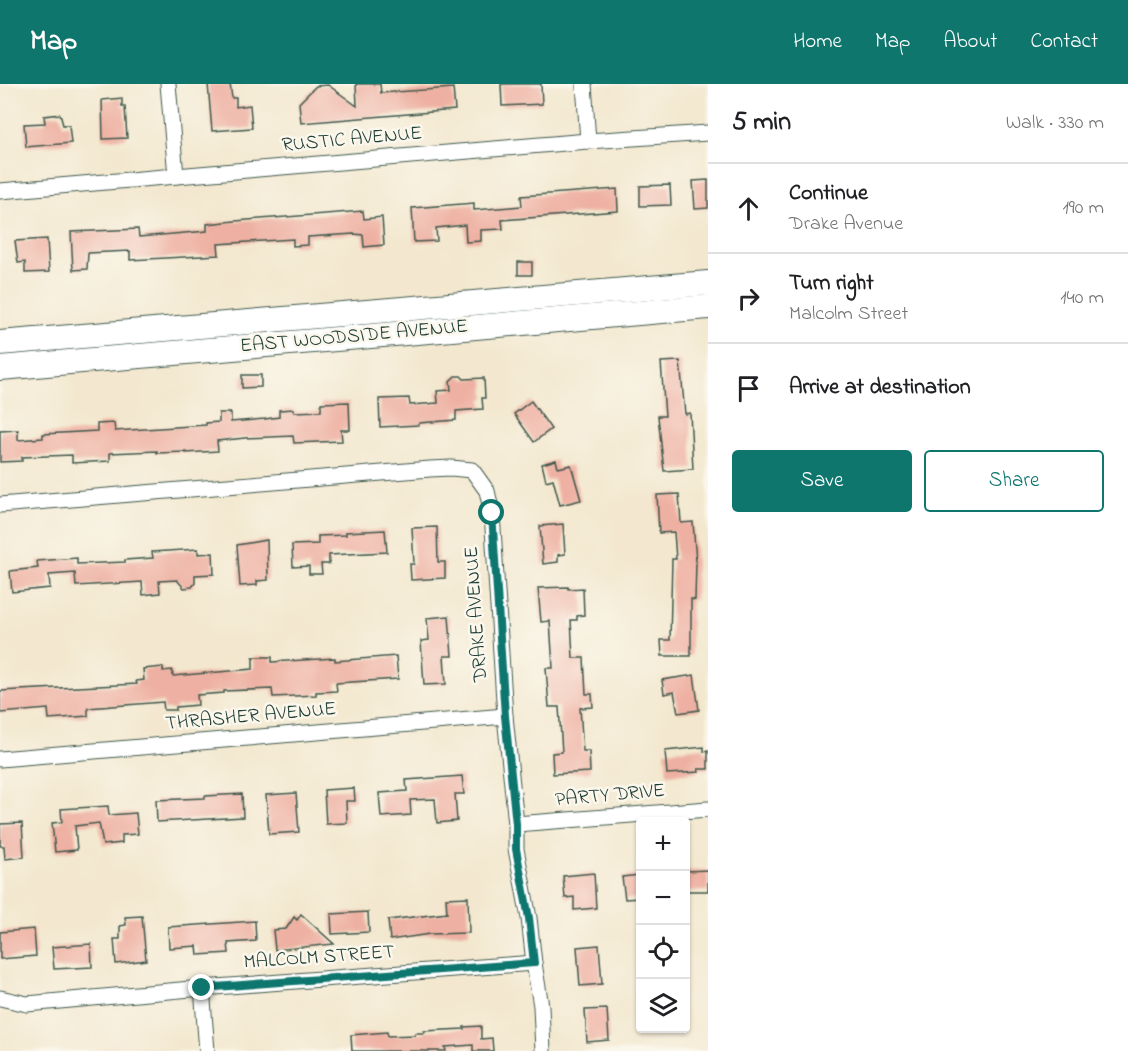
<!DOCTYPE html>
<html lang="en">
<head>
<meta charset="utf-8">
<style>
	:root { --surface:#fff; --page:#f6f6f6; --text:#202124; --muted:#757577; --line:#e0e0e0; --accent:#0f766e }
	body { margin:0; font-family:"Indie Flower",sans-serif; background:var(--page); color:var(--text) }
	.controls { position:absolute; right:18px; bottom:18px; display:grid; overflow:hidden; border-radius:6px; box-shadow:0 2px 4px #0004 }
	.controls button { width:54px; height:54px; display:grid; place-items:center; padding:0; border:0; border-bottom:2px solid var(--line); background:var(--surface); color:var(--text); font:30px sans-serif }
	.stop { position:absolute; width:18px; height:18px; margin:-14px; border:4px solid #0f766e; border-radius:50%; background:#fff }
	.stop.end { background:#0f766e; border-color:#fff; box-shadow:0 2px 6px #0008 }
	.list { margin:0; padding:0; list-style:none }
	h2 { display:flex; justify-content:space-between; align-items:center; height:78px; margin:0; padding:0 24px; font-size:26px }
	h2 small { font-size:20px; font-weight:400; color:var(--muted) }
	.list li { display:grid; grid-template-columns:39px 1fr auto; gap:18px; align-items:center; box-sizing:border-box; height:90px; padding:0 24px; border-top:2px solid var(--line) }
	.list b { display:block; font-size:22px; white-space:nowrap }
	.list p { margin:0; font-size:20px; white-space:nowrap; color:var(--muted) }
	.list em { font-size:20px; font-style:normal; color:var(--muted) }
	.actions { display:flex; gap:12px; padding:18px 24px }
	.actions a { flex:1; padding:14px 0; border:2px solid var(--accent); border-radius:6px; text-align:center; font-size:21px; color:var(--accent) }
	.actions .main { background:var(--accent); color:#fff }
	.icon { flex:none; width:33px; height:33px; fill:none; stroke:currentColor; stroke-width:2; stroke-linecap:round; stroke-linejoin:round }
	.map { position:relative; flex:none; width:708px; height:967px; overflow:hidden }
	header { display:flex; align-items:center; gap:36px; box-sizing:border-box; height:84px; padding:0 30px; background:var(--accent); color:#fff }
	header strong { font-size:28px }
	nav { display:flex; gap:33px; margin-inline-start:auto; font-size:21px }
	main { display:flex }
	aside { flex:1; background:var(--surface) }
	.map>svg:first-child { display:block }
	.building { fill:#eeb0a2 }
	.lines { fill:none; stroke-linecap:round; stroke-linejoin:round }
	.street-casing { stroke:#3f574b; stroke-width:17 }
	.primary-casing { stroke:#3f574b; stroke-width:26 }
	.street { stroke:#fff; stroke-width:15 }
	.primary { stroke:#fff; stroke-width:24 }
	.route { stroke:#0f766e; stroke-width:8 }
	.labels { text-anchor:middle; dominant-baseline:central; stroke-width:5; stroke-linejoin:round; paint-order:stroke }
	.street-label { font-size:20px; fill:#1f3d34; stroke:#fbf7ec }
</style>
</head>
<body>
<header>
<strong>Map</strong>
<nav><a>Home</a><a>Map</a><a>About</a><a>Contact</a></nav>
</header>
<main>
<div class="map">
<svg width="708" height="967" viewBox="0 0 708 967">
	<rect width="100%" height="100%" fill="#fbf7ec"/>
	<filter id="ink" filterUnits="userSpaceOnUse"><feTurbulence type="fractalNoise" baseFrequency=".0167" numOctaves="2"/><feDisplacementMap in="SourceGraphic" scale="12" xChannelSelector="R" yChannelSelector="G"/><feConvolveMatrix kernelMatrix="1 2 1 2 8 2 1 2 1" color-interpolation-filters="sRGB"/></filter>
	<filter id="wash" filterUnits="userSpaceOnUse"><feTurbulence type="fractalNoise" baseFrequency=".008" numOctaves="4" result="noise"/><feDisplacementMap in="SourceGraphic" scale="24" xChannelSelector="R" yChannelSelector="G"/><feGaussianBlur stdDeviation="1.35" result="paint"/><feColorMatrix in="noise" values="0 0 0 0 0 0 0 0 0 0 0 0 0 0 0 0 0 1.4 0 .05"/><feComposite in="paint" operator="in"/></filter>
	<g filter="url(#wash)">
		<rect width="100%" height="100%" fill="#f3e8cf"/>
		<g id="blocks">
			<g class="building">
				<polygon points="208,0 230,0 232,14 236,14 236,23 250,21 252,44 212,47"/>
				<polygon points="356,0 380,0 381,9 453,4 455,26 301,39 299,19 316,2 328,1 357,22"/>
				<polygon points="501,0 541,0 542,20 502,22"/>
				<polygon points="122,14 122,22 125,22 127,54 103,55 102,16"/>
				<polygon points="60,30 63,41 69,41 71,59 26,63 24,40 45,39 44,32"/>
				<polygon points="708,96 708,124 695,125 693,97"/>
				<polygon points="670,101 671,121 640,122 640,102"/>
				<polygon points="617,105 618,127 502,136 503,145 481,146 481,157 466,158 465,141 436,144 437,157 414,158 412,124 474,119 474,126 522,122 521,112"/>
				<polygon points="363,127 364,135 382,133 384,161 364,163 363,151 354,150 308,153 308,161 293,162 293,155 218,160 219,171 130,176 130,167 88,169 87,185 73,186 71,148 138,145 139,153 207,147 207,140 235,137"/>
				<polygon points="47,155 49,188 25,189 25,178 18,179 15,157"/>
				<rect x="518" y="178" width="14" height="13"/>
				<polygon points="680,277 685,330 690,329 693,385 664,387 658,332 665,332 661,278"/>
				<polygon points="242,291 261,291 261,303 242,304"/>
				<polygon points="455,292 461,292 464,295 484,294 485,314 482,314 483,325 456,327 456,336 419,339 419,341 380,343 379,315 409,314 410,321 438,319 437,307 451,306 450,297"/>
				<polygon points="531,317 551,345 534,358 514,330"/>
				<polygon points="349,318 350,346 341,346 342,357 294,359 293,352 245,354 217,357 218,367 186,369 186,368 157,369 157,367 110,369 110,377 72,379 72,371 22,373 22,377 0,378 0,347 18,346 18,356 43,354 43,350 97,347 97,340 114,339 115,347 206,341 206,339 219,338 219,329 231,329 231,338 265,335 279,333 279,326 294,325 294,328 321,327 321,319"/>
				<polygon points="556,376 558,384 571,381 581,416 560,421 553,395 546,397 542,380"/>
				<polygon points="679,410 681,439 693,438 696,478 695,516 691,515 691,572 662,572 661,556 670,556 672,475 676,475 674,448 659,449 657,411"/>
				<polygon points="563,440 565,470 558,471 558,478 543,480 540,442"/>
				<polygon points="437,443 438,478 445,478 445,494 411,496 410,480 414,480 412,444"/>
				<polygon points="385,446 387,468 329,471 329,480 321,480 322,490 309,490 309,482 293,483 292,461 318,460 318,452 346,451 346,448"/>
				<polygon points="267,456 268,496 257,497 257,501 240,502 237,461"/>
				<polygon points="198,465 198,470 213,469 214,490 195,491 195,499 192,503 184,504 177,496 159,497 160,509 143,511 142,498 76,502 75,489 49,491 50,504 12,508 10,487 38,484 37,477 77,474 77,480 125,478 125,476 153,474 152,468"/>
				<polygon points="568,503 568,505 583,504 584,531 577,532 577,536 571,536 573,574 584,574 586,610 592,610 593,623 580,624 583,667 589,667 590,688 553,690 552,669 562,668 559,623 549,623 546,584 553,584 550,537 541,538 538,504"/>
				<polygon points="449,532 452,572 444,572 446,600 424,601 421,557 429,556 427,534"/>
				<polygon points="396,572 398,595 336,599 337,607 316,608 316,611 273,613 272,605 224,607 224,609 197,611 198,621 176,623 176,626 164,626 163,618 88,624 88,632 49,635 48,625 0,629 0,607 137,600 136,597 144,596 143,585 163,583 163,587 172,586 173,592 253,585 253,573 272,573 272,578 335,574 335,577"/>
				<polygon points="694,591 699,626 678,629 674,608 664,610 662,596"/>
				<polygon points="704,663 704,668 708,667 708,685 698,685 699,688 667,690 665,667"/>
				<polygon points="462,692 464,710 455,710 457,737 437,739 435,715 410,716 411,731 381,733 379,709 407,707 406,696"/>
				<polygon points="354,704 355,717 346,717 347,739 326,740 324,706"/>
				<polygon points="296,709 299,748 269,750 266,711"/>
				<polygon points="242,710 243,733 157,738 156,716 205,714 205,712"/>
				<polygon points="108,722 109,731 136,729 138,750 122,751 122,759 103,761 99,739 75,742 77,766 55,768 52,739 62,738 61,725"/>
				<polygon points="22,739 24,773 5,775 4,762 0,762 0,740"/>
				<polygon points="708,786 708,807 687,807 686,787"/>
				<polygon points="594,789 596,824 574,826 574,813 565,814 563,792"/>
				<polygon points="640,791 640,814 625,815 622,793"/>
				<polygon points="468,813 469,849 430,850 390,856 388,836 447,829 446,814"/>
				<polygon points="368,828 369,848 332,850 331,830"/>
				<polygon points="301,830 334,860 275,866 273,846 286,845 294,833 297,836"/>
				<polygon points="142,832 146,876 116,880 114,855 120,855 120,842 126,841 125,833"/>
				<polygon points="255,837 256,857 228,859 229,869 198,871 197,862 169,864 168,843"/>
				<polygon points="34,845 36,872 0,875 0,848"/>
				<polygon points="91,860 92,883 54,885 52,863"/>
				<polygon points="599,861 602,900 580,902 577,863"/>
				<polygon points="607,925 609,956 587,958 585,926"/>
				<polygon points="481,942 481,955 492,954 493,967 473,967 473,961 445,963 446,967 352,967 351,951 387,948 388,952 415,951 415,949 424,949 424,947 464,945 464,943"/>
			</g>
		</g>
	</g>
	<g filter="url(#ink)">
		<use href="#blocks" fill-opacity="0" stroke="#3f574b" stroke-width="1.5"/>
		<g class="lines">
			<defs>
				<g id="street">
					<polyline points="168,0 176,92"/>
					<polyline points="584,0 588,57"/>
					<polyline points="0,107 588,57 708,49"/>
					<polyline points="0,421 430,385 451,384 472,386 487,407 492,429 505,632 516,740 516,765 529,834 534,879 541,922 543,967"/>
					<polyline points="0,675 505,632"/>
					<polyline points="516,740 708,725"/>
					<polyline points="202,904 207,967"/>
					<polyline points="0,914 27,920 202,904 534,879"/>
				</g>
				<g id="primary">
					<polyline points="0,259 708,199"/>
					<polyline points="0,284 708,223"/>
				</g>
			</defs>
			<use href="#street" class="street-casing"/>
			<use href="#primary" class="primary-casing"/>
			<use href="#street" class="street"/>
			<use href="#primary" class="primary"/>
		</g>
	</g>
	<g class="lines" filter="url(#ink)">
		<polyline class="route" points="202,904 534,879 529,834 516,765 516,740 505,632 492,429"/>
	</g>
	<g class="labels">
		<g class="street-label">
			<text transform="translate(352 56) rotate(-5)">RUSTIC AVENUE</text>
			<text transform="translate(354 253) rotate(-5)">EAST WOODSIDE AVENUE</text>
			<text transform="translate(477 530) rotate(-94)">DRAKE AVENUE</text>
			<text transform="translate(251 633) rotate(-5)">THRASHER AVENUE</text>
			<text transform="translate(610 712) rotate(-5)">PARTY DRIVE</text>
			<text transform="translate(319 874) rotate(-4)">MALCOLM STREET</text>
		</g>
	</g>
</svg>
<div class="controls">
<button>+</button>
<button>−</button>
<button><svg class="icon" aria-label="locate" viewBox="0 0 24 24"><circle cx="12" cy="12" r="6"/><path d="M12 2v4M12 18v4M2 12h4M18 12h4"/></svg></button>
<button><svg class="icon" aria-label="layers" viewBox="0 0 24 24"><path d="M12 4l9 5-9 5-9-5zM3 14l9 5 9-5"/></svg></button>
</div>
<div class="stop" style="left:492px;top:429px"></div>
<div class="stop end" style="left:202px;top:904px"></div>
</div>
<aside>
<h2>5 min<small>Walk · 330 m</small></h2>
<ul class="list">
<li><svg class="icon" aria-label="ahead" viewBox="0 0 24 24"><path d="M12 20V5M6 11l6-6 6 6"/></svg><div><b>Continue</b><p>Drake Avenue</p></div><em>190 m</em></li>
<li><svg class="icon" aria-label="right" viewBox="0 0 24 24"><path d="M7 20v-9h11M14 6l5 5-5 5"/></svg><div><b>Turn right</b><p>Malcolm Street</p></div><em>140 m</em></li>
<li><svg class="icon" aria-label="arrive" viewBox="0 0 24 24"><path d="M6 21V4h12l-3 4 3 4H6"/></svg><div><b>Arrive at destination</b></div></li>
</ul>
<div class="actions"><a class="main">Save</a><a>Share</a></div>
</aside>
</main>
</body>
</html>
